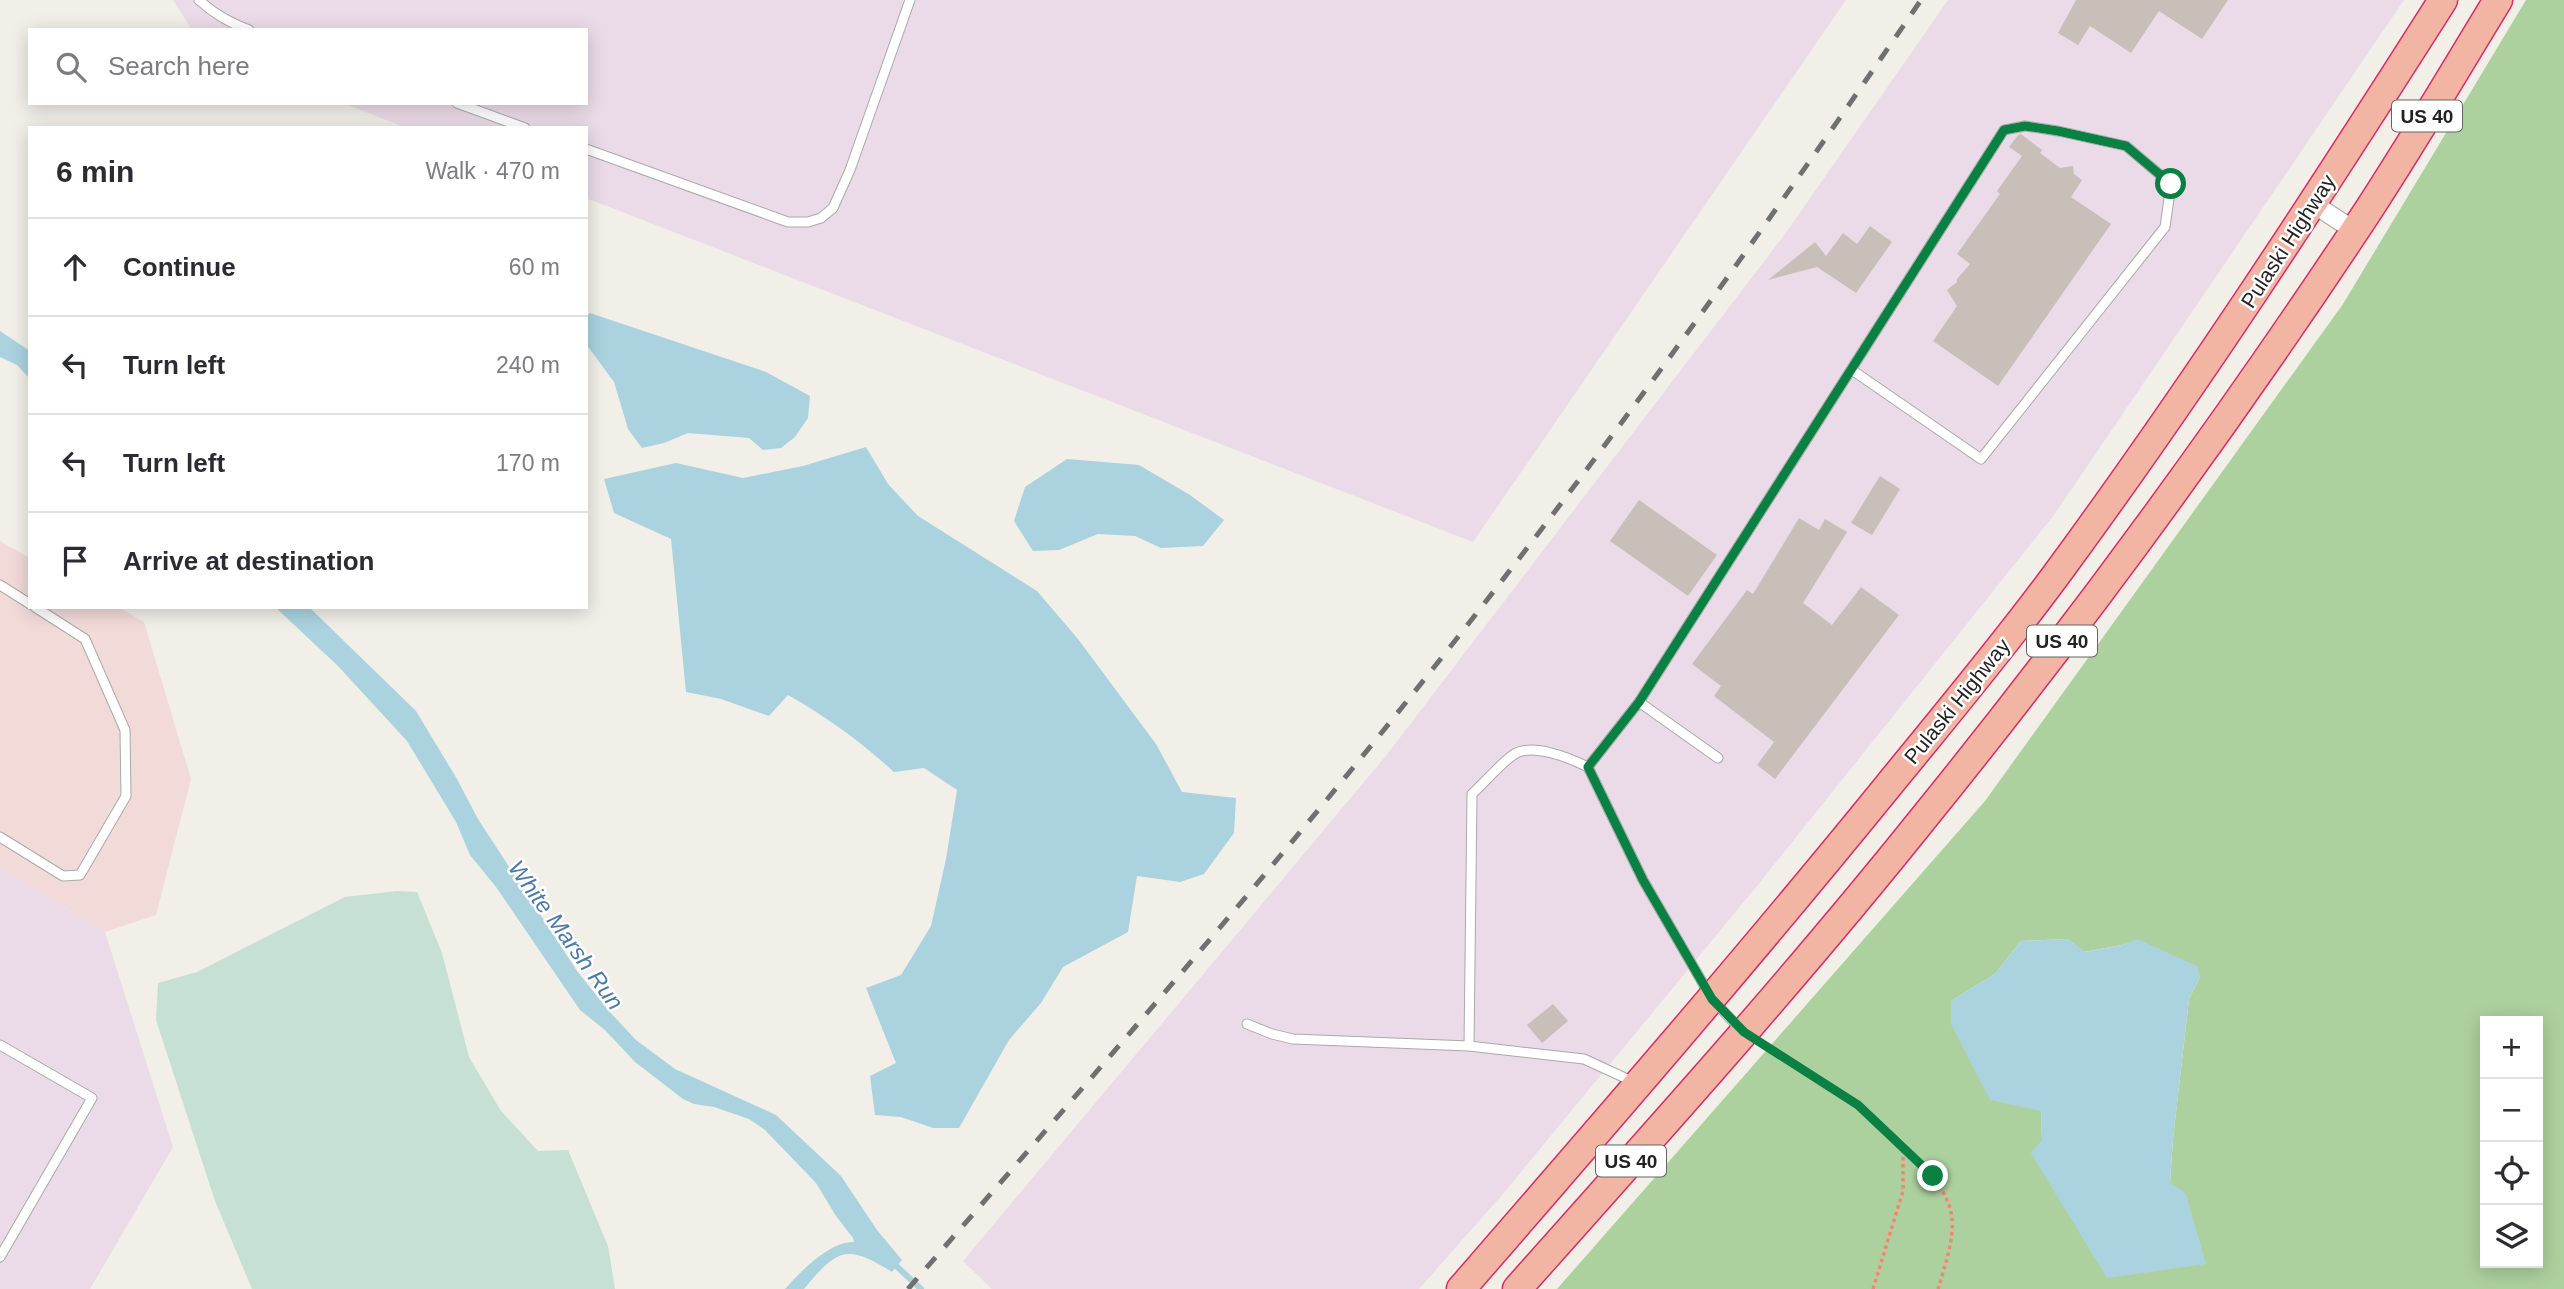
<!DOCTYPE html>
<html lang="en">
<head>
<meta charset="utf-8">
<style>
	:root { --surface:#fff; --page:#f7f7f7; --text:#2b2b33; --muted:#7c7c81; --line:#e1e1e2 }
	body { margin:0; font-family:Arial,sans-serif; background:var(--page); color:var(--text) }
	.controls { position:absolute; right:21px; bottom:21px; display:grid; overflow:hidden; border-radius:0px; box-shadow:0 4px 18px #0003 }
	.controls button { width:63px; height:63px; display:grid; place-items:center; padding:0; border:0; border-bottom:2px solid var(--line); background:var(--surface); color:var(--text); font:35px sans-serif }
	.stop { position:absolute; width:21px; height:21px; margin:-16px; border:5px solid #0b8043; border-radius:50%; background:#fff }
	.stop.end { background:#0b8043; border-color:#fff; box-shadow:0 2px 7px #0008 }
	.list { margin:0; padding:0; list-style:none }
	h2 { display:flex; justify-content:space-between; align-items:center; height:91px; margin:0; padding:0 28px; font-size:30px }
	h2 small { font-size:23px; font-weight:400; color:var(--muted) }
	.list li { display:grid; grid-template-columns:46px 1fr auto; gap:21px; align-items:center; box-sizing:border-box; height:98px; padding:0 28px; border-top:2px solid var(--line) }
	.list b { display:block; font-size:26px; white-space:nowrap }
	.list em { font-size:23px; font-style:normal; color:var(--muted) }
	.icon { flex:none; width:38px; height:38px; fill:none; stroke:currentColor; stroke-width:2; stroke-linecap:round; stroke-linejoin:round }
	.map { position:relative; flex:none; width:2564px; height:1289px; overflow:hidden }
	.search { position:absolute; background:var(--surface); box-shadow:0 4px 18px #0003; left:28px; top:28px; width:560px; height:77px; display:flex; align-items:center; gap:18px; box-sizing:border-box; padding:0 24px; border-radius:0px; color:var(--muted); font-size:26px }
	.panel { position:absolute; background:var(--surface); box-shadow:0 4px 18px #0003; left:28px; top:126px; width:560px; height:483px; border-radius:0px }
	.map>svg:first-child { display:block }
	.commercial { fill:#f2dad9 }
	.industrial { fill:#ebdbe8 }
	.forest { fill:#add19e; fill-rule:evenodd }
	.wetland { fill:#c6e0d4 }
	.water { fill:#aad3df }
	.lines { fill:none; stroke-linecap:round; stroke-linejoin:round }
	.stream { stroke:#aad3df; stroke-width:6 }
	.building { fill:#c7bfb8 }
	.service-casing { stroke:#a9a9a9; stroke-width:11 }
	.minor-casing { stroke:#a9a9a9; stroke-width:20 }
	.trunk-casing { stroke:#dc2a67; stroke-width:31 }
	.path { stroke:#fa8072; stroke-width:3.5; stroke-dasharray:3.5 3.5; stroke-linecap:butt }
	.service { stroke:#fff; stroke-width:9 }
	.minor { stroke:#fff; stroke-width:18 }
	.trunk { stroke:#f2b4a3; stroke-width:28 }
	.rail { stroke:#707070; stroke-width:5; stroke-dasharray:14 14; stroke-linecap:butt }
	.route { stroke:#0b8043; stroke-width:9 }
	.labels { text-anchor:middle; dominant-baseline:central; stroke-width:5; stroke-linejoin:round; paint-order:stroke }
	.shield { fill:#fff; stroke:#646464; stroke-width:2 }
	.shield-label { font-size:19px; font-weight:bold; fill:#222 }
	.street-label { font-size:21px; fill:#222; stroke:#fff }
	.water-label { font-size:23px; font-style:italic; fill:#4a7aab; stroke:#fff }
</style>
</head>
<body>
<div class="map">
<svg width="2564" height="1289" viewBox="0 0 2564 1289">
	<rect width="100%" height="100%" fill="#f2efe9"/>
	<polygon class="commercial" points="0,541 30,558 30,607 118,607 144,622 191,779 156,915 105,932 0,868"/>
	<g class="industrial">
		<polygon points="173,0 1846,0 1473,542 586,198 586,128 406,128 343,103 586,103 586,30 192,30"/>
		<polygon points="1948,0 2404,0 2054,515 1757,886 1502,1195 1419,1289 992,1289 963,1261 1385,757 1785,234"/>
		<polygon points="0,868 105,932 173,1147 90,1289 0,1289"/>
	</g>
	<path class="forest" d="M2526,0H2564V1289H1557L1985,801L2343,304ZM2068,939L2084,952L2122,945L2137,940L2200,977L2189,999L2173,1139L2170,1183L2042,1140L2041,1111L1951,1001L1995,974L2021,941ZM2485,1021H2538V1263H2485Z"/>
	<polygon class="wetland" points="397,891 417,892 442,953 469,1057 501,1111 538,1151 568,1150 608,1246 615,1289 252,1289 215,1201 156,1020 158,983 197,972 345,897"/>
	<g class="water">
		<polygon points="590,313 766,372 810,396 808,418 795,437 781,448 763,450 749,438 688,433 664,443 642,448 628,429 614,382 586,344 586,316"/>
		<polygon points="0,331 30,351 30,379 17,365 0,357"/>
		<path d="M866,447L888,484L918,516L1037,591L1078,639L1156,744L1182,792L1236,798L1234,833L1204,874L1180,882L1137,876L1128,932L1063,967L1041,1003L1009,1040L959,1128H933L901,1117L875,1115L870,1076L896,1063L866,988L901,975L931,926L946,859L957,790L924,768L894,772C861,742 827,717 788,695L769,716L721,699L686,692L671,539L614,513L604,479L676,463L743,478L803,466Z"/>
		<polygon points="1067,459 1139,465 1190,495 1224,520 1203,546 1161,548 1135,536 1098,534 1059,550 1033,551 1014,521 1025,487"/>
		<path d="M275,607H309L416,711L457,779L478,819L577,971L608,1010L636,1040L675,1069L776,1115L841,1176L877,1230L902,1260L892,1272C847,1244 838,1248 804,1289H785C800,1272 830,1241 854,1242L853,1238L836,1216L816,1183L765,1130L749,1119L714,1107L694,1104L683,1099L635,1062L605,1030L580,1010L496,887L470,855L456,822L407,741L338,666Z"/>
		<polygon points="2068,939 2085,952 2122,945 2137,939 2197,966 2200,977 2189,999 2173,1139 2170,1182 2186,1194 2206,1264 2107,1278 2031,1153 2042,1140 2041,1111 1990,1100 1951,1024 1951,1001 1995,974 2021,941"/>
	</g>
	<g class="lines">
		<polyline class="stream" points="892,1262 921,1289"/>
	</g>
	<g class="building">
		<polygon points="2076,0 2228,0 2202,39 2159,11 2131,53 2090,26 2078,45 2058,33"/>
		<polygon points="2021,134 2042,150 2040,153 2060,168 2073,166 2074,174 2082,180 2071,197 2111,224 1998,386 1933,341 1957,306 1947,290 1957,282 1957,279 1970,264 1957,254 2000,194 1997,191 2022,156 2009,147 2018,135"/>
		<polygon points="1870,226 1892,242 1856,293 1817,267 1768,280 1815,242 1826,256 1843,233 1857,244"/>
		<polygon points="1880,476 1900,489 1872,535 1851,523"/>
		<polygon points="1639,500 1717,555 1688,596 1610,541"/>
		<polygon points="1799,518 1819,530 1825,519 1847,532 1803,603 1832,625 1861,587 1899,615 1775,779 1757,765 1774,742 1714,696 1721,686 1692,664 1747,590 1753,594"/>
		<polygon points="1553,1004 1568,1021 1542,1043 1527,1025"/>
	</g>
	<g class="lines">
		<defs>
			<g id="service">
				<path d="M199,0C214,14 230,23 249,30"/>
				<polyline points="457,103 525,128"/>
				<polyline points="586,149 788,222 808,222 821,218 833,208 850,170 910,0"/>
				<polyline points="0,585 30,604"/>
				<polyline points="1639,702 1718,758"/>
				<polyline points="1588,767 1639,702 2004,130 2025,126 2058,131 2126,146 2171,184 2165,227 1981,459 1852,370"/>
				<polyline points="0,837 63,876 80,875 126,796 125,730 85,639 35,607"/>
				<polyline points="1247,1024 1272,1034 1293,1039 1469,1046 1584,1059 1636,1083"/>
				<polyline points="0,1045 92,1098 0,1257"/>
				<path d="M1469,1046L1472,794C1485,782 1498,766 1513,755C1531,742 1570,758 1588,767L1643,880L1712,999L1740,1029"/>
			</g>
			<polyline id="minor" points="2312,203 2355,231"/>
			<g id="trunk">
				<path d="M1461,1289C1605,1123 1749,957 1888,786C1945,716 2003,647 2056,575C2193,389 2319,195 2443,0"/>
				<path d="M1517,1289C1654,1135 1793,981 1922,820C2076,630 2221,432 2356,229C2406,154 2451,77 2498,0"/>
			</g>
		</defs>
		<use href="#service" class="service-casing"/>
		<use href="#minor" class="minor-casing"/>
		<use href="#trunk" class="trunk-casing"/>
		<g class="path">
			<polyline points="1763,1045 1858,1105 1903,1145"/>
			<path d="M1873,1289L1903,1191V1145C1959,1202 1962,1213 1938,1289"/>
		</g>
		<use href="#service" class="service"/>
		<use href="#minor" class="minor"/>
		<use href="#trunk" class="trunk"/>
		<path class="rail" d="M908,1289C1086,1084 1266,879 1435,666C1606,451 1766,227 1921,0"/>
	</g>
	<g class="lines">
		<polyline class="route" points="1933,1176 1858,1105 1744,1032 1712,999 1643,880 1588,767 1639,702 2004,130 2025,126 2058,131 2126,146 2171,184"/>
	</g>
	<g class="labels">
		<g class="shield">
			<rect x="2392" y="100.5" width="70" height="31" rx="5"/>
			<rect x="2027" y="625.5" width="70" height="31" rx="5"/>
			<rect x="1596" y="1145.5" width="70" height="31" rx="5"/>
		</g>
		<g class="shield-label">
			<text x="2427" y="116">US 40</text>
			<text x="2062" y="641">US 40</text>
			<text x="1631" y="1161">US 40</text>
		</g>
		<g class="street-label">
			<text transform="translate(2288 241) rotate(-57)">Pulaski Highway</text>
			<text transform="translate(1957 701) rotate(-51)">Pulaski Highway</text>
		</g>
		<g class="water-label">
			<text transform="translate(566 935) rotate(54)">White Marsh Run</text>
		</g>
	</g>
</svg>
<div class="controls">
<button>+</button>
<button>−</button>
<button><svg class="icon" aria-label="locate" viewBox="0 0 24 24"><circle cx="12" cy="12" r="6"/><path d="M12 2v4M12 18v4M2 12h4M18 12h4"/></svg></button>
<button><svg class="icon" aria-label="layers" viewBox="0 0 24 24"><path d="M12 4l9 5-9 5-9-5zM3 14l9 5 9-5"/></svg></button>
</div>
<div class="stop" style="left:2171px;top:184px"></div>
<div class="stop end" style="left:1933px;top:1176px"></div>
<div class="search"><svg class="icon" aria-label="search" viewBox="0 0 24 24"><circle cx="10" cy="10" r="6"/><path d="M15 15l6 6"/></svg>Search here</div>
<section class="panel">
<h2>6 min<small>Walk · 470 m</small></h2>
<ul class="list">
<li><svg class="icon" aria-label="ahead" viewBox="0 0 24 24"><path d="M12 20V5M6 11l6-6 6 6"/></svg><div><b>Continue</b></div><em>60 m</em></li>
<li><svg class="icon" aria-label="left" viewBox="0 0 24 24"><path d="M17 20v-9H6M10 6l-5 5 5 5"/></svg><div><b>Turn left</b></div><em>240 m</em></li>
<li><svg class="icon" aria-label="left" viewBox="0 0 24 24"><path d="M17 20v-9H6M10 6l-5 5 5 5"/></svg><div><b>Turn left</b></div><em>170 m</em></li>
<li><svg class="icon" aria-label="arrive" viewBox="0 0 24 24"><path d="M6 21V4h12l-3 4 3 4H6"/></svg><div><b>Arrive at destination</b></div></li>
</ul>
</section>
</div>
</body>
</html>
